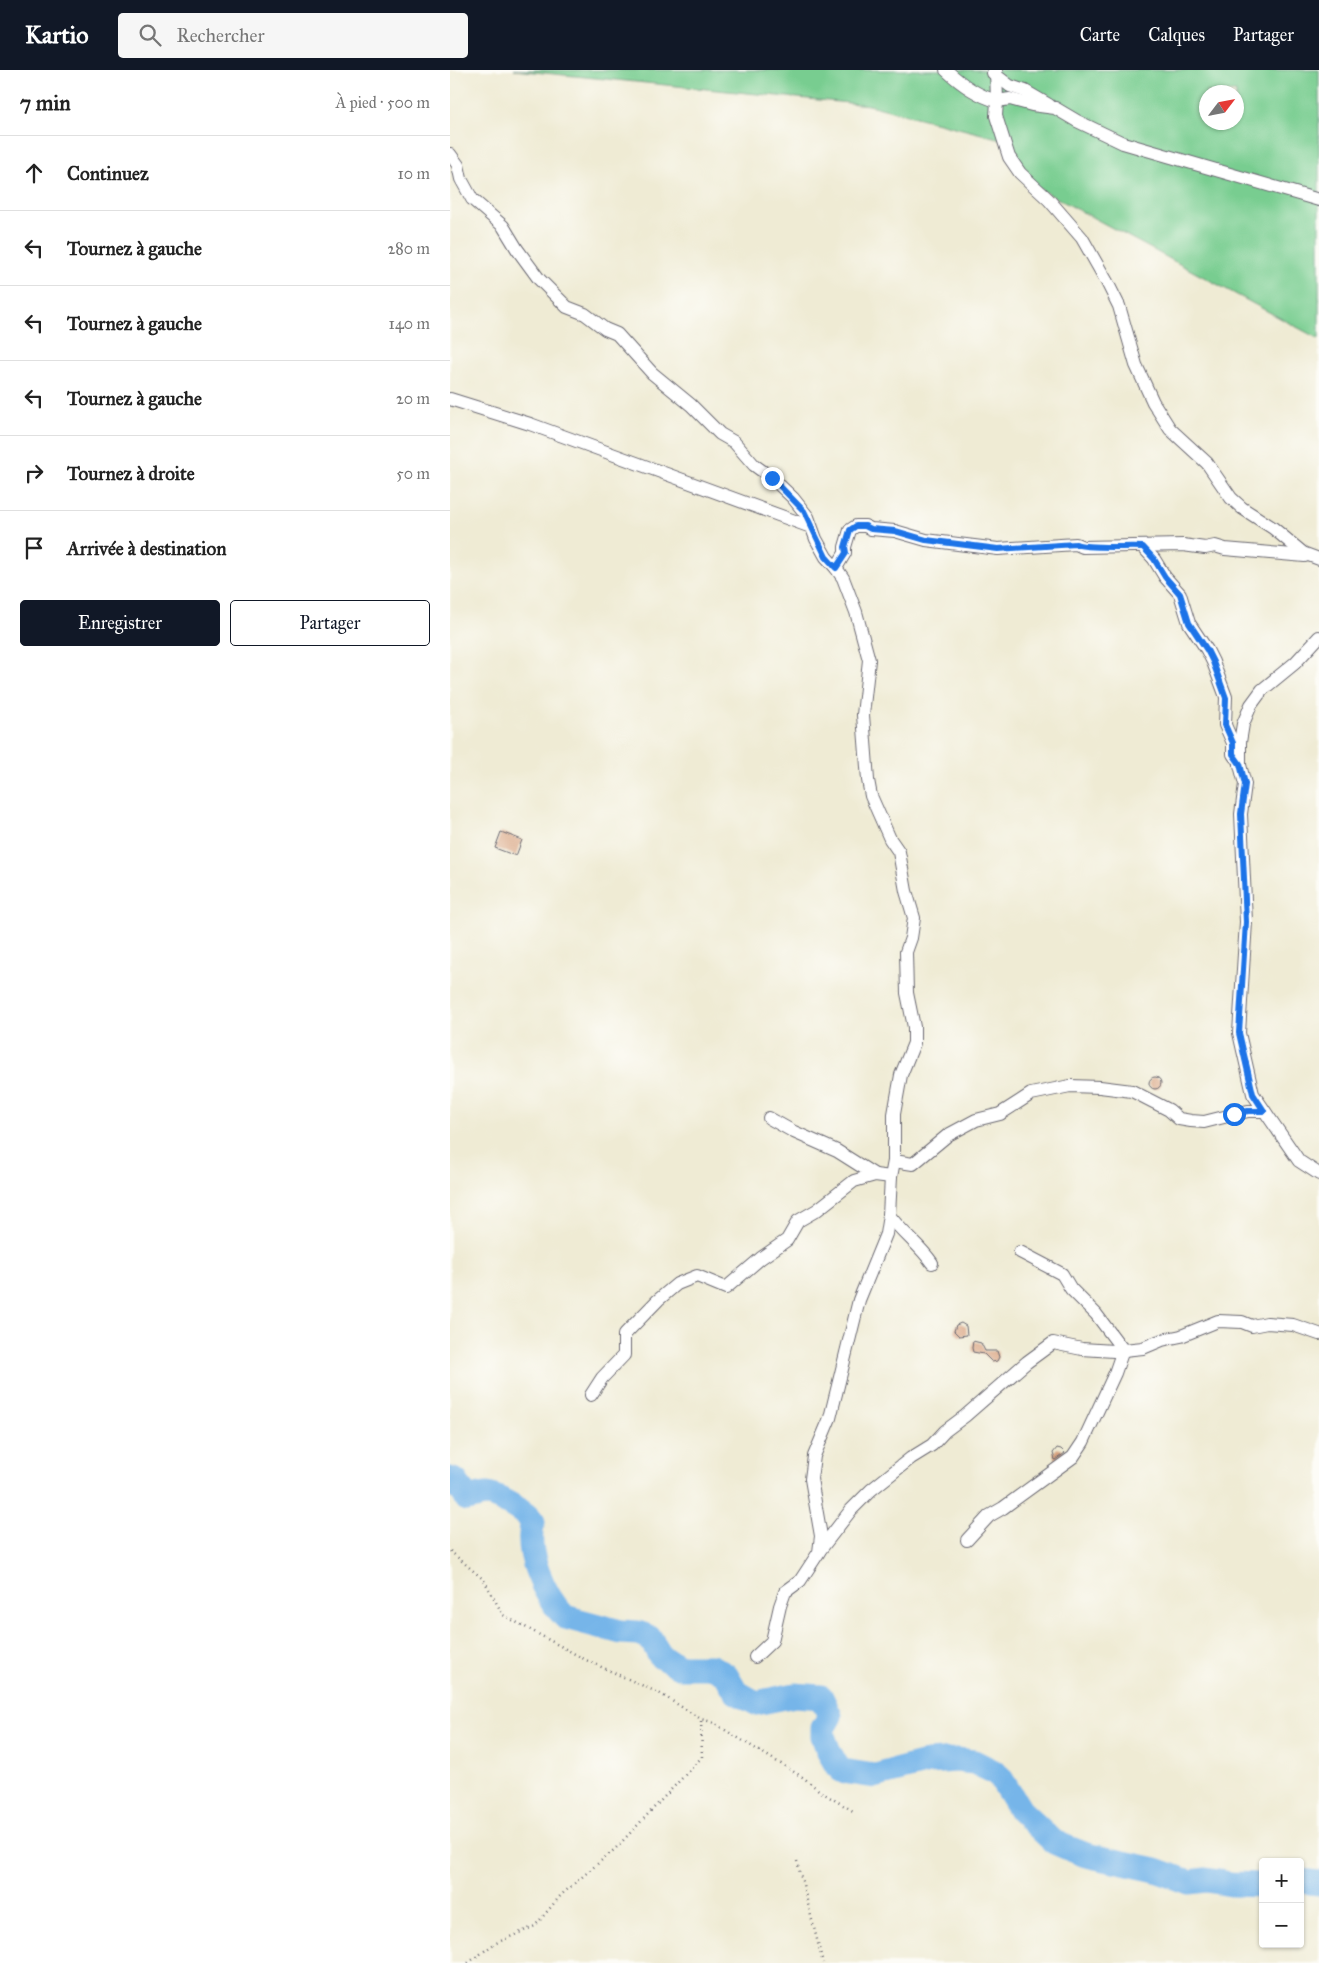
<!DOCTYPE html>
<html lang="fr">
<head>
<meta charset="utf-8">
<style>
	:root { --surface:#fff; --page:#f6f6f6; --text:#222; --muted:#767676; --line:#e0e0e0; --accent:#111827 }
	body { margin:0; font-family:"IM FELL Great Primer",serif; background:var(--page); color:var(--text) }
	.controls { position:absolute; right:15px; bottom:15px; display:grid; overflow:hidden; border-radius:5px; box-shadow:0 1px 4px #0004 }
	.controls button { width:45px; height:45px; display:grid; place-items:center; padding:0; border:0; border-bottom:1px solid var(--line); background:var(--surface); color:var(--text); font:25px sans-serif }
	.compass { position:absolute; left:749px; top:15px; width:45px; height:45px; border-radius:50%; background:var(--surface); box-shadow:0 1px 4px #0004; rotate:58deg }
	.stop { position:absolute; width:15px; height:15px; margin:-11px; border:4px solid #1a73e8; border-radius:50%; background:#fff }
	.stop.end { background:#1a73e8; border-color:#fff; box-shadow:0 1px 5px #0008 }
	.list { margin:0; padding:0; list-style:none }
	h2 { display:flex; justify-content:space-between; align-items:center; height:65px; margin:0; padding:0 20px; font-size:21px }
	h2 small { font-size:16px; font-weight:400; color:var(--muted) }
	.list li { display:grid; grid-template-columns:32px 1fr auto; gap:15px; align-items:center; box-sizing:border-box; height:75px; padding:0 20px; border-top:1px solid var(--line) }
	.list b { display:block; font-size:19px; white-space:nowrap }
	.list em { font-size:16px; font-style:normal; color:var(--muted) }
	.actions { display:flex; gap:10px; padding:15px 20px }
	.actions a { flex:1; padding:11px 0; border:1px solid var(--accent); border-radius:5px; text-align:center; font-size:18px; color:var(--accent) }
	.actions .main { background:var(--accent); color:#fff }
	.icon { flex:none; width:28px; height:28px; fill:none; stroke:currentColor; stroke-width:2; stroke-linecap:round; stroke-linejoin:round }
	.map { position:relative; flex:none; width:869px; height:1893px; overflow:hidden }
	header { display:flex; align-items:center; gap:30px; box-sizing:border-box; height:70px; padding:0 25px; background:var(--accent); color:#fff }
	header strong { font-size:24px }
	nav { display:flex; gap:28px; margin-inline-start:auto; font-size:18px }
	.search { width:350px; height:45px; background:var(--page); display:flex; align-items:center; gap:12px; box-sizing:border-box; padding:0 18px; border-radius:5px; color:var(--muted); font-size:19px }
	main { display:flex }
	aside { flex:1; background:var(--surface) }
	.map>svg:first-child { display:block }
	.green { fill:#78cd90; stroke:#4d7866; fill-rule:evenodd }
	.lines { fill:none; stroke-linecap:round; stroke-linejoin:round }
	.river { stroke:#76b5e9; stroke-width:25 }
	.building { fill:#d8a27f }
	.street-casing { stroke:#6a6871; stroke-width:14 }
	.path { stroke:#6a6871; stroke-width:2.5; stroke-dasharray:1 4; stroke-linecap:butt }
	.street { stroke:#fff; stroke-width:12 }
	.route { stroke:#1a73e8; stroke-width:6 }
</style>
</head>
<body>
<header>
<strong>Kartio</strong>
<div class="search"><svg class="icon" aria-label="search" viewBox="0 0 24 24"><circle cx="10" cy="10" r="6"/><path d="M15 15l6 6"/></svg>Rechercher</div>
<nav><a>Carte</a><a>Calques</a><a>Partager</a></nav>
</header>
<main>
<aside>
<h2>7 min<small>À pied · 500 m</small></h2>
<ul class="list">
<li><svg class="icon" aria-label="ahead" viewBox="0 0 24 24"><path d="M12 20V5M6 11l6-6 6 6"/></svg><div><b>Continuez</b></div><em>10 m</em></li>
<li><svg class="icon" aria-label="left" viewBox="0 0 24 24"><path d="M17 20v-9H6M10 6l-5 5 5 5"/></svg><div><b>Tournez à gauche</b></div><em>280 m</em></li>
<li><svg class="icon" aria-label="left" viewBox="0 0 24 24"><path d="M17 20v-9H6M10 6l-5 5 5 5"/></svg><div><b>Tournez à gauche</b></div><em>140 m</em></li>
<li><svg class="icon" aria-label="left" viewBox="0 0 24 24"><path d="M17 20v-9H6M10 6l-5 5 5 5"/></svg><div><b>Tournez à gauche</b></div><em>20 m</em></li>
<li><svg class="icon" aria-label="right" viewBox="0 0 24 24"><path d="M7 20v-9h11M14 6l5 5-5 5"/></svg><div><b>Tournez à droite</b></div><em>50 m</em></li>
<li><svg class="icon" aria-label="arrive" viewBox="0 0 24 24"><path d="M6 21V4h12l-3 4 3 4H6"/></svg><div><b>Arrivée à destination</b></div></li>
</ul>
<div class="actions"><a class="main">Enregistrer</a><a>Partager</a></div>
</aside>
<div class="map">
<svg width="869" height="1893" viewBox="0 0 869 1893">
	<rect width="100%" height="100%" fill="#fdfcf7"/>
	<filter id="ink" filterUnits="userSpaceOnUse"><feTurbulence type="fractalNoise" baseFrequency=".02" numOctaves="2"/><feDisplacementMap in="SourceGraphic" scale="10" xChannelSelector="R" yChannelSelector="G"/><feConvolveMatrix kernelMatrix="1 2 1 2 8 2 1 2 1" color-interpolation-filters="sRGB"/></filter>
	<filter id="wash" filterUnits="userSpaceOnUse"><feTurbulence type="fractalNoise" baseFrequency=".0096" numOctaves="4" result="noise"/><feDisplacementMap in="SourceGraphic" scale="20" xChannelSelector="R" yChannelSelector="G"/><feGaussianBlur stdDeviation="1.12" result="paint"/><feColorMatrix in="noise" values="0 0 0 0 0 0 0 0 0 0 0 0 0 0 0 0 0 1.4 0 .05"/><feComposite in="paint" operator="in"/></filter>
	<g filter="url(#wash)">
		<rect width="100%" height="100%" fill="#efebd4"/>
		<path class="green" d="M64,0H869V269L586,117L555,70L419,35ZM756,22H786V52H756Z"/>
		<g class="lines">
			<g class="river">
				<path d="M0,1409L6,1411L17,1429C23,1428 31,1425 37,1425C48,1426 77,1443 83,1452C74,1481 94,1526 115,1547L171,1562L188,1563L194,1565L200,1568L211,1587L231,1597H262L276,1605L286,1622L306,1633L345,1625L371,1627L380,1646L373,1658V1666L379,1682L387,1696L392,1701L425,1706L479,1692L506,1690L524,1692L544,1702L550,1707L570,1740L604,1772L618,1778L636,1785L706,1800L739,1812L756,1810L781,1814L813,1815"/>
				<polyline points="850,1811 869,1813"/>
			</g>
		</g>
		<g id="blocks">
			<g class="building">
				<polygon points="51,762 72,770 66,786 45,778"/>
				<circle cx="705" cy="1013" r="6"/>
				<polygon points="511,1253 516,1256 517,1265 509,1266 504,1261 506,1255"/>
				<polygon points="523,1271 531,1273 535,1281 547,1281 549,1287 547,1291 542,1292 534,1284 523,1282 522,1278"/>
				<polygon points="607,1378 611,1379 615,1383 605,1390 603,1383"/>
			</g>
		</g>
	</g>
	<g filter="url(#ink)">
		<use href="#blocks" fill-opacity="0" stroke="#6a6871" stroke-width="1"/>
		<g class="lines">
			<defs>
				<g id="street">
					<path d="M496,0C511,14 528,26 547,31L546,46L559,87L570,103L599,130L632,168L657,212L669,236L686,295L703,332L720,359L757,393L781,428L792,438L823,458L853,483L869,489"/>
					<polyline points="546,0 547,31 560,29 582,35 605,38 627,51 673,73 869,130"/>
					<polyline points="543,3 560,16 575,21 599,35"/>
					<polyline points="0,84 8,95 11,109 22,129 53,156 67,179 89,209 117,237 135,244 155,259 167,264 202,303 241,335 270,364 284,372 304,395 322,408 343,428 358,447 366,469 376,487 386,498 393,508 406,542 419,590 413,645 418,710 421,726 440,769 449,782 456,821 464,848 461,868 456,882 457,923 464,957 464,973 451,1005 444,1044 444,1091 441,1107 439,1145 436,1164 409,1230 380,1348 364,1386 361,1409 371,1466 369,1482 350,1511 335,1522 330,1536 322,1571 305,1587"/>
					<polyline points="0,329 80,354 361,457"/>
					<polyline points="693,477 704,489 715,507 730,524 739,553 757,580 763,592 776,627 775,655 783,673 783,684 785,687"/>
					<polyline points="386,498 395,483 395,477 400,460 406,456 415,456 421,459 445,461 476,470 548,479 626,474 633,477 733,475 755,478 765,476 775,479 855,486"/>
					<polyline points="869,567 845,593 812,620 801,635 793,654 790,672 790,695 795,714 791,744 796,852 789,963 803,1024 849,1091 869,1104"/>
					<polyline points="319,1048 344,1062 387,1081 425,1105"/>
					<polyline points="444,1091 463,1094 498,1065 526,1050 550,1044 581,1024 620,1016 650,1017 682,1021 719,1040 729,1049 741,1051 754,1052 798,1041 814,1041"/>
					<path d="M439,1145C452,1163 470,1175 482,1193"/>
					<polyline points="141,1325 152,1308 174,1285 174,1265 208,1230 227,1214 247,1206 276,1218 311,1188 337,1170 348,1151 367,1140 404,1111 425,1105 441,1107"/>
					<polyline points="517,1470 539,1446 553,1438 623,1387 633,1372 665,1303 673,1280 646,1244 621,1219 612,1204 570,1182"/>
					<polyline points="370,1480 401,1440 421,1420 461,1388 482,1375 495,1361 515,1346 577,1292 603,1273 632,1279 664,1281 693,1278 712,1270 731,1266 768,1251 792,1252 802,1256 817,1253 843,1255 869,1264"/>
				</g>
			</defs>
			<use href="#street" class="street-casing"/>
			<g class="path">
				<polyline points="0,1481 34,1510 53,1545 136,1590 209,1623 251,1649 262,1652 354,1708 371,1722 403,1741"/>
				<polyline points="347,1791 373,1893"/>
				<polyline points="18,1893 44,1874 85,1856 111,1825 165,1779 252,1687 251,1649"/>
			</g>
			<use href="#street" class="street"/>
		</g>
	</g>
	<g class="lines" filter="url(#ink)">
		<path class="route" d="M322,408L354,441L376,487L386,498L396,483L395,477L400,460L406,456H415L421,459L445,461L476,470L548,479L626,474C638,479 676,476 693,477L704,489L715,507L730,524L739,553L757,580L763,592L776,628L775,655L783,673V684L790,694L795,714L791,744L796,852L789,963L803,1024L814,1041H798L784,1044"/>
	</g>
</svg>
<div class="controls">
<button>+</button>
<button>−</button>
</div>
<svg class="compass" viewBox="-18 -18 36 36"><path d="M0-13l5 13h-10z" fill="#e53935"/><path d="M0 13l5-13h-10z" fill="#767676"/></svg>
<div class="stop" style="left:784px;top:1044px"></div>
<div class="stop end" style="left:322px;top:408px"></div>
</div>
</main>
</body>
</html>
